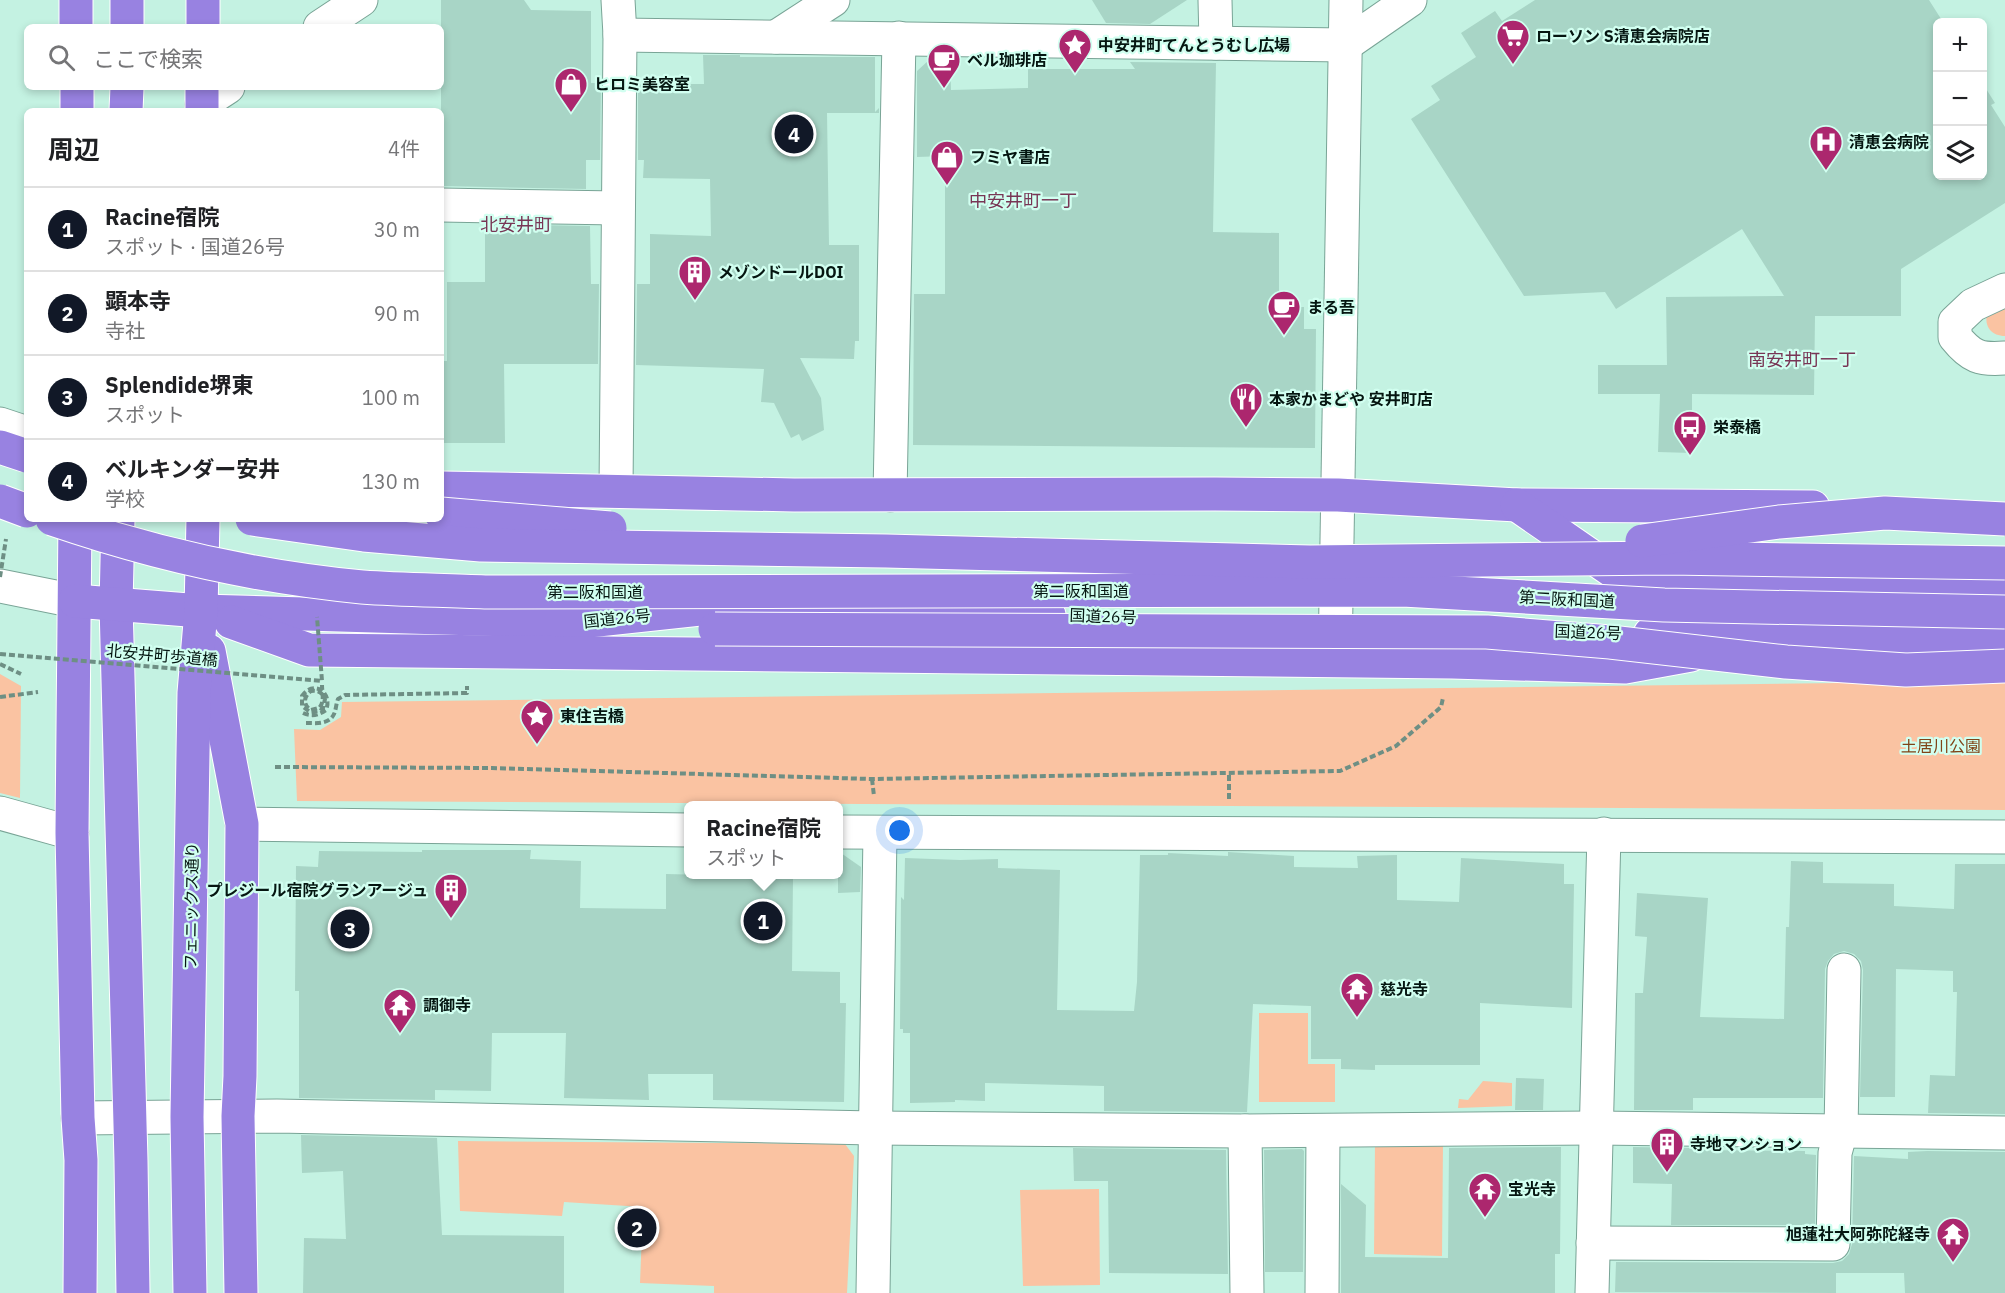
<!DOCTYPE html>
<html lang="ja">
<head>
<meta charset="utf-8">
<style>
	:root { --surface:#fff; --page:#f2f2f2; --text:#202124; --muted:#757577; --line:#e0e0e0; --accent:#111827 }
	body { margin:0; font-family:"IBM Plex Sans","Noto Sans JP",sans-serif; background:var(--page); color:var(--text) }
	.controls { position:absolute; right:18px; top:18px; display:grid; overflow:hidden; border-radius:9px; box-shadow:0 3px 9px #0003 }
	.controls button { width:54px; height:54px; display:grid; place-items:center; padding:0; border:0; border-bottom:2px solid var(--line); background:var(--surface); color:var(--text); font:30px sans-serif }
	.you { position:absolute; left:900px; top:831px; width:21px; height:21px; margin:-15px; border:4px solid #fff; border-radius:50%; background:#1a73e8; box-shadow:0 0 0 9px #1a73e833 }
	.badge { display:grid; place-items:center; width:39px; height:39px; border-radius:50%; background:var(--accent); color:#fff; font-size:20px; font-weight:700 }
	.pin { position:absolute; translate:-50% -50%; border:3px solid #fff; box-shadow:0 2px 6px #0006 }
	.popup { position:absolute; left:684px; top:801px; width:159px; height:78px; box-sizing:border-box; display:grid; place-content:center; border-radius:9px; background:var(--surface); filter:drop-shadow(0 2px 4px #0005); font-size:20px; white-space:nowrap; color:var(--muted) }
	.popup b { font-size:22px; color:var(--text) }
	.popup::after { content:''; position:absolute; left:50%; top:100%; margin-left:-12px; border:12px solid transparent; border-top-color:var(--surface) }
	.list { margin:0; padding:0; list-style:none }
	h2 { display:flex; justify-content:space-between; align-items:center; height:78px; margin:0; padding:0 24px; font-size:26px }
	h2 small { font-size:20px; font-weight:400; color:var(--muted) }
	.list li { display:grid; grid-template-columns:39px 1fr auto; gap:18px; align-items:center; box-sizing:border-box; height:84px; padding:0 24px; border-top:2px solid var(--line) }
	.list b { display:block; font-size:22px; white-space:nowrap }
	.list p { margin:0; font-size:20px; white-space:nowrap; color:var(--muted) }
	.list em { font-size:20px; font-style:normal; color:var(--muted) }
	.icon { flex:none; width:33px; height:33px; fill:none; stroke:currentColor; stroke-width:2; stroke-linecap:round; stroke-linejoin:round }
	.map { position:relative; flex:none; width:2005px; height:1293px; overflow:hidden }
	.search { position:absolute; background:var(--surface); box-shadow:0 3px 9px #0003; left:24px; top:24px; width:420px; height:66px; display:flex; align-items:center; gap:15px; box-sizing:border-box; padding:0 21px; border-radius:9px; color:var(--muted); font-size:22px }
	.panel { position:absolute; background:var(--surface); box-shadow:0 3px 9px #0003; left:24px; top:108px; width:420px; height:414px; border-radius:9px }
	.map>svg:first-child { display:block }
	.green { fill:#fac3a2 }
	.building { fill:#a8d5c6 }
	.lines { fill:none; stroke-linecap:round; stroke-linejoin:round }
	.minor-casing { stroke:#79a496; stroke-width:35 }
	.highway-casing { stroke:#fff; stroke-width:35 }
	.path { stroke:#6e8f84; stroke-width:4; stroke-dasharray:6 3; stroke-linecap:butt }
	.minor { stroke:#fff; stroke-width:33 }
	.highway { stroke:#9882e1; stroke-width:33 }
	.highway-bridge-casing { stroke:#fff; stroke-width:35; stroke-linecap:butt }
	.path-bridge { stroke:#6e8f84; stroke-width:4; stroke-dasharray:6 3; stroke-linecap:butt }
	.highway-bridge { stroke:#9882e1; stroke-width:33 }
	.labels { text-anchor:middle; dominant-baseline:central; stroke-width:4.5; stroke-linejoin:round; paint-order:stroke }
	.poi-label { font-size:16px; font-weight:bold; fill:#051611; stroke:#d1fff0; text-anchor:start }
	.street-label { font-size:16px; fill:#051611; stroke:#d1fff0 }
	.park-label { font-size:16px; fill:#804417; stroke:#d1fff0 }
	.neighbourhood-label { font-size:18px; fill:#783655; stroke:#d1fff0 }
</style>
</head>
<body>
<div class="map">
<svg width="2005" height="1293" viewBox="0 0 2005 1293">
	<rect width="100%" height="100%" fill="#c4f2e2"/>
	<g class="green">
		<path d="M2005,303V336C1992,336 1984,327 1987,314Z"/>
		<polygon points="0,674 21,686 20,798 0,793"/>
		<polygon points="2005,681 2005,810 297,801 294,729 320,730 341,717 342,702"/>
		<polygon points="1259,1013 1308,1013 1308,1064 1335,1064 1335,1102 1259,1102"/>
		<polygon points="1483,1081 1512,1083 1512,1106 1458,1108 1459,1099 1468,1100"/>
		<polygon points="458,1141 845,1144 854,1156 847,1293 714,1293 714,1286 640,1283 643,1207 564,1202 562,1216 460,1211"/>
		<polygon points="1375,1143 1443,1144 1442,1256 1374,1254"/>
		<polygon points="1099,1189 1100,1285 1023,1286 1020,1190"/>
	</g>
	<g class="building">
		<polygon points="441,0 524,0 531,10 591,11 591,83 601,83 600,160 586,160 586,189 441,186"/>
		<polygon points="1092,0 1187,0 1150,24 1106,23"/>
		<polygon points="1535,0 1929,0 1943,22 1938,22 1938,176 1983,176 1983,84 1995,103 1991,105 2005,127 2005,203 1901,269 1901,316 1815,316 1814,395 1692,394 1692,453 1658,452 1660,394 1598,394 1598,365 1667,365 1666,297 1784,296 1742,229 1616,309 1605,292 1524,296 1411,119 1440,100 1431,86 1476,57 1461,33 1495,11 1502,21"/>
		<polygon points="703,55 740,55 740,57 875,57 875,112 879,108 879,113 827,113 829,245 859,245 859,341 855,341 854,359 800,358 821,398 824,430 802,441 799,434 791,438 774,403 761,402 764,369 636,365 637,284 650,284 650,234 711,236 710,179 643,178 644,160 638,160 638,84 704,84"/>
		<polygon points="929,60 950,60 951,90 1028,88 1028,69 1135,69 1130,62 1216,63 1213,232 1279,233 1279,307 1304,307 1304,329 1316,329 1315,448 913,445 914,294 945,294 945,156 917,157 917,71"/>
		<polygon points="485,224 590,226 591,284 599,284 598,364 504,364 505,443 441,443 441,361 447,361 447,282 485,282"/>
		<polygon points="422,850 531,850 530,859 581,861 580,908 666,909 666,874 793,877 792,971 840,972 840,1003 846,1003 844,1102 713,1100 713,1074 648,1074 649,1100 564,1098 566,1033 492,1033 491,1091 435,1090 435,1100 299,1098 299,991 295,991 296,866 318,867 319,851 422,852"/>
		<polygon points="838,851 861,867 860,892 838,893"/>
		<polygon points="1228,852 1294,856 1294,867 1358,868 1357,856 1397,855 1397,900 1459,902 1461,858 1564,864 1564,884 1574,884 1572,1008 1480,1003 1480,1065 1375,1065 1375,1070 1341,1069 1341,1059 1311,1059 1311,1006 1253,1004 1247,1112 1104,1111 1104,1086 985,1083 985,1101 955,1100 955,1102 910,1103 910,1033 903,1033 903,1029 900,1029 901,897 904,900 905,858 960,860 998,859 998,868 1060,870 1057,1010 1134,1011 1137,982 1140,855 1168,855 1168,853 1228,856"/>
		<polygon points="1791,861 1823,862 1823,883 1894,884 1894,906 1954,909 1955,864 2005,864 2005,1114 1928,1113 1930,1075 1955,1076 1957,992 1953,992 1953,971 1896,969 1895,1097 1860,1097 1863,970 1861,961 1854,954 1844,951 1834,954 1828,961 1825,969 1823,1098 1693,1098 1693,1110 1634,1110 1635,993 1643,993 1647,937 1635,936 1637,893 1708,898 1700,1017 1784,1019 1786,927 1789,927"/>
		<polygon points="1516,1078 1544,1079 1543,1110 1515,1110"/>
		<polygon points="301,1135 437,1138 442,1235 564,1236 564,1293 303,1293 304,1238 346,1239 343,1171 302,1173"/>
		<polygon points="1561,1147 1560,1254 1555,1254 1555,1293 1341,1293 1341,1184 1366,1205 1365,1257 1448,1258 1449,1148"/>
		<polygon points="1633,1147 1693,1148 1693,1150 1805,1151 1805,1154 1816,1155 1815,1225 1671,1225 1672,1184 1633,1183"/>
		<polygon points="1073,1148 1226,1150 1228,1274 1109,1273 1108,1181 1074,1181"/>
		<polygon points="1302,1149 1304,1151 1303,1272 1265,1272 1264,1150"/>
		<polygon points="1927,1151 2005,1152 2005,1293 1905,1293 1904,1273 1836,1273 1836,1293 1615,1292 1616,1262 1833,1263 1842,1261 1849,1254 1852,1244 1854,1156 1908,1159 1908,1152"/>
	</g>
	<g class="lines">
		<defs>
			<g id="minor">
				<polyline points="1215,0 1216,43"/>
				<polyline points="320,27 361,0"/>
				<polyline points="620,35 1345,45 1410,0"/>
				<polyline points="776,37 833,0"/>
				<polyline points="202,104 228,87"/>
				<polyline points="441,205 618,208"/>
				<path d="M2005,290L1973,305L1955,322V337C1971,357 1980,360 2005,358"/>
				<polyline points="0,424 27,433"/>
				<polyline points="616,491 620,35 618,0"/>
				<polyline points="890,495 899,38"/>
				<polyline points="0,586 75,601"/>
				<polyline points="1335,660 1346,0"/>
				<polyline points="0,813 72,833"/>
				<polyline points="242,824 688,830"/>
				<polyline points="838,832 2005,837"/>
				<polyline points="78,1118 277,1116 874,1128 1245,1131 1596,1128 2005,1133"/>
				<polyline points="1245,1131 1247,1293"/>
				<polyline points="1593,1243 1833,1244 1835,1153 1841,1131 1844,970"/>
				<polyline points="873,1293 880,833"/>
				<polyline points="1322,1293 1323,1131"/>
				<polyline points="1592,1293 1604,834"/>
			</g>
			<g id="highway">
				<polyline points="76,0 76,27"/>
				<polyline points="127,27 127,0"/>
				<polyline points="203,27 203,0"/>
				<polyline points="77,87 77,111"/>
				<polyline points="126,111 127,87"/>
				<polyline points="202,111 202,87"/>
				<polyline points="441,488 794,495 1215,494 1338,495 1517,505 1813,507"/>
				<polyline points="1517,505 1617,574 2005,581"/>
				<polyline points="75,519 72,833 78,1118 81,1160 80,1293"/>
				<polyline points="118,519 116,605 131,1161 133,1293"/>
				<polyline points="75,601 201,611 579,622 728,606 1049,615"/>
				<polyline points="231,622 309,650 1452,662 1625,667 1691,655"/>
				<polyline points="1650,634 1790,638 2005,636"/>
				<polyline points="209,651 242,824 240,1076 238,1116 241,1293"/>
				<polyline points="190,1293 187,1117 194,693 201,611 203,519"/>
			</g>
		</defs>
		<use href="#minor" class="minor-casing"/>
		<use href="#highway" class="highway-casing"/>
		<g class="path">
			<polyline points="0,664 21,674"/>
			<polyline points="0,697 38,692"/>
			<path d="M303,713C312,717 319,715 326,710C333,693 314,679 302,696V706L310,712L320,711L323,708L325,699C322,692 318,690 311,691C303,697 303,705 311,710L319,708C325,702 322,693 322,685"/>
			<path d="M306,723C315,723 329,725 334,714C336,710 336,704 338,699L345,695L467,693V686"/>
			<polyline points="275,767 492,768 872,779 1340,771 1396,746 1441,707 1443,698"/>
			<polyline points="872,779 874,796"/>
			<polyline points="1229,799 1229,773"/>
		</g>
		<use href="#minor" class="minor"/>
		<use href="#highway" class="highway"/>
		<defs>
			<g id="highway-bridge">
				<polyline points="0,447 27,456"/>
				<polyline points="0,501 27,511"/>
				<polyline points="441,514 610,528"/>
				<path d="M52,519C151,553 257,577 362,587C403,590 444,590 485,592L1403,590L1664,605L2005,612"/>
				<polyline points="252,519 364,535 481,545 886,551 1310,562 1668,558 2005,563"/>
				<polyline points="1642,541 1779,522 1885,513 2005,519"/>
				<polyline points="715,629 1487,632 1610,642 1786,662 1906,670 2005,666"/>
			</g>
		</defs>
		<use href="#highway-bridge" class="highway-bridge-casing"/>
		<g class="path-bridge">
			<polyline points="0,577 6,539"/>
			<polyline points="0,654 322,681 317,617"/>
		</g>
		<use href="#highway-bridge" class="highway-bridge"/>
	</g>
	<defs>
		<symbol id="supermarket-pin" viewBox="-11 -11 22 30"><path d="M0 17L-7.5 6A9.5 9.5 0 1 1 7.5 6Z" fill="#ac276e" stroke="#d1fff0"/><path d="M-6-5.5h2.5l.6 2H6L4.5 2H-2.5L-4.4-4H-6ZM-1.5 3.2a1.3 1.3 0 1 0 .1 0ZM3 3.2a1.3 1.3 0 1 0 .1 0Z" fill="#fff"/></symbol>
		<symbol id="sight-pin" viewBox="-11 -11 22 30"><path d="M0 17L-7.5 6A9.5 9.5 0 1 1 7.5 6Z" fill="#ac276e" stroke="#d1fff0"/><path d="M0-6L1.8-2.2L6-1.7L2.9 1.2L3.7 5.4L0 3.3L-3.7 5.4L-2.9 1.2L-6-1.7L-1.8-2.2Z" fill="#fff"/></symbol>
		<symbol id="cafe-pin" viewBox="-11 -11 22 30"><path d="M0 17L-7.5 6A9.5 9.5 0 1 1 7.5 6Z" fill="#ac276e" stroke="#d1fff0"/><path d="M-5.5-4.5H6V0H3Q3 3.5 0 3.5H-2.5Q-5.5 3.5-5.5 0ZM3-3.2v2h1.7v-2ZM-6 4.5H4V6H-6Z" fill="#fff"/></symbol>
		<symbol id="shop-pin" viewBox="-11 -11 22 30"><path d="M0 17L-7.5 6A9.5 9.5 0 1 1 7.5 6Z" fill="#ac276e" stroke="#d1fff0"/><path d="M-5-2.5h2.3a2.7 3.5 0 0 1 5.4 0H5L5.5 6h-11ZM-1.5-2.5h3a1.5 2.3 0 0 0-3 0Z" fill="#fff"/></symbol>
		<symbol id="hospital-pin" viewBox="-11 -11 22 30"><path d="M0 17L-7.5 6A9.5 9.5 0 1 1 7.5 6Z" fill="#ac276e" stroke="#d1fff0"/><path d="M-5-5h3v3.5h4V-5h3V5h-3V1.5h-4V5h-3Z" fill="#fff"/></symbol>
		<symbol id="building-pin" viewBox="-11 -11 22 30"><path d="M0 17L-7.5 6A9.5 9.5 0 1 1 7.5 6Z" fill="#ac276e" stroke="#d1fff0"/><path d="M-4-6H4V6H1V3H-1V6H-4ZM-2.5-4.3h1.7v1.8h-1.7ZM.8-4.3h1.7v1.8H.8ZM-2.5-1h1.7V.8h-1.7ZM.8-1h1.7V.8H.8Z" fill="#fff"/></symbol>
		<symbol id="restaurant-pin" viewBox="-11 -11 22 30"><path d="M0 17L-7.5 6A9.5 9.5 0 1 1 7.5 6Z" fill="#ac276e" stroke="#d1fff0"/><path d="M-5-6h1v4h1v-4h1v4h1v-4h1v5L-1.5 .5V6h-2V.5L-5-1ZM5-6V6H3V1.5H1.5Q1.5-4 5-6Z" fill="#fff"/></symbol>
		<symbol id="bus-pin" viewBox="-11 -11 22 30"><path d="M0 17L-7.5 6A9.5 9.5 0 1 1 7.5 6Z" fill="#ac276e" stroke="#d1fff0"/><path d="M-5-6H5V4H4V6H2V4H-2V6H-4V4H-5ZM-3.5-4V0h7V-4ZM-3.5 1.2v1.5H-2V1.2ZM2 1.2v1.5H3.5V1.2Z" fill="#fff"/></symbol>
		<symbol id="temple-pin" viewBox="-11 -11 22 30"><path d="M0 17L-7.5 6A9.5 9.5 0 1 1 7.5 6Z" fill="#ac276e" stroke="#d1fff0"/><path d="M0-6L5-2H3V0L6.5 2.5H4V6H1.5V3h-3V6H-4V2.5H-6.5L-3 0V-2H-5Z" fill="#fff"/></symbol>
	</defs>
	<g fill-rule="evenodd">
		<use href="#supermarket-pin" x="1494" y="17" width="38" height="52"/>
		<use href="#sight-pin" x="1056" y="26" width="38" height="52"/>
		<use href="#cafe-pin" x="925" y="41" width="38" height="52"/>
		<use href="#shop-pin" x="552" y="65" width="38" height="52"/>
		<use href="#hospital-pin" x="1807" y="123" width="38" height="52"/>
		<use href="#shop-pin" x="928" y="138" width="38" height="52"/>
		<use href="#building-pin" x="676" y="253" width="38" height="52"/>
		<use href="#cafe-pin" x="1265" y="288" width="38" height="52"/>
		<use href="#restaurant-pin" x="1227" y="380" width="38" height="52"/>
		<use href="#bus-pin" x="1671" y="408" width="38" height="52"/>
		<use href="#sight-pin" x="518" y="697" width="38" height="52"/>
		<use href="#building-pin" x="432" y="871" width="38" height="52"/>
		<use href="#temple-pin" x="1338" y="970" width="38" height="52"/>
		<use href="#temple-pin" x="381" y="986" width="38" height="52"/>
		<use href="#building-pin" x="1648" y="1125" width="38" height="52"/>
		<use href="#temple-pin" x="1466" y="1170" width="38" height="52"/>
		<use href="#temple-pin" x="1934" y="1215" width="38" height="52"/>
	</g>
	<g class="labels">
		<g class="poi-label">
			<text x="1536" y="36">ローソン S清恵会病院店</text>
			<text x="1098" y="45">中安井町てんとうむし広場</text>
			<text x="967" y="60">ベル珈琲店</text>
			<text x="594" y="84">ヒロミ美容室</text>
			<text x="1849" y="142">清恵会病院</text>
			<text x="970" y="157">フミヤ書店</text>
			<text x="718" y="272">メゾンドールDOI</text>
			<text x="1307" y="307">まる吾</text>
			<text x="1269" y="399">本家かまどや 安井町店</text>
			<text x="1713" y="427">栄泰橋</text>
			<text x="560" y="716">東住吉橋</text>
			<text x="428" y="890" text-anchor="end">プレジール宿院グランアージュ</text>
			<text x="1380" y="989">慈光寺</text>
			<text x="423" y="1005">調御寺</text>
			<text x="1690" y="1144">寺地マンション</text>
			<text x="1508" y="1189">宝光寺</text>
			<text x="1930" y="1234" text-anchor="end">旭蓮社大阿弥陀経寺</text>
		</g>
		<g class="street-label">
			<text x="1081" y="591">第二阪和国道</text>
			<text x="595" y="592">第二阪和国道</text>
			<text transform="translate(1567 599) rotate(3)">第二阪和国道</text>
			<text transform="translate(1103 616) rotate(2)">国道26号</text>
			<text transform="translate(617 618) rotate(-6)">国道26号</text>
			<text transform="translate(1588 632) rotate(2)">国道26号</text>
			<text transform="translate(162 655) rotate(5)">北安井町歩道橋</text>
			<text transform="translate(191 906) rotate(-89)">フェニックス通り</text>
		</g>
		<g class="park-label">
			<text x="1941" y="746">土居川公園</text>
		</g>
		<g class="neighbourhood-label">
			<text x="1023" y="200">中安井町一丁</text>
			<text x="516" y="224">北安井町</text>
			<text x="1802" y="359">南安井町一丁</text>
		</g>
	</g>
</svg>
<div class="controls">
<button>+</button>
<button>−</button>
<button><svg class="icon" aria-label="layers" viewBox="0 0 24 24"><path d="M12 4l9 5-9 5-9-5zM3 14l9 5 9-5"/></svg></button>
</div>
<div class="you"></div>
<div class="pin badge" style="left:763px;top:921px">1</div>
<div class="popup"><b>Racine宿院</b>スポット</div>
<div class="pin badge" style="left:637px;top:1228px">2</div>
<div class="pin badge" style="left:350px;top:929px">3</div>
<div class="pin badge" style="left:794px;top:134px">4</div>
<div class="search"><svg class="icon" aria-label="search" viewBox="0 0 24 24"><circle cx="10" cy="10" r="6"/><path d="M15 15l6 6"/></svg>ここで検索</div>
<section class="panel">
<h2>周辺<small>4件</small></h2>
<ul class="list">
<li><span class="badge">1</span><div><b>Racine宿院</b><p>スポット · 国道26号</p></div><em>30 m</em></li>
<li><span class="badge">2</span><div><b>顕本寺</b><p>寺社</p></div><em>90 m</em></li>
<li><span class="badge">3</span><div><b>Splendide堺東</b><p>スポット</p></div><em>100 m</em></li>
<li><span class="badge">4</span><div><b>ベルキンダー安井</b><p>学校</p></div><em>130 m</em></li>
</ul>
</section>
</div>
</body>
</html>
